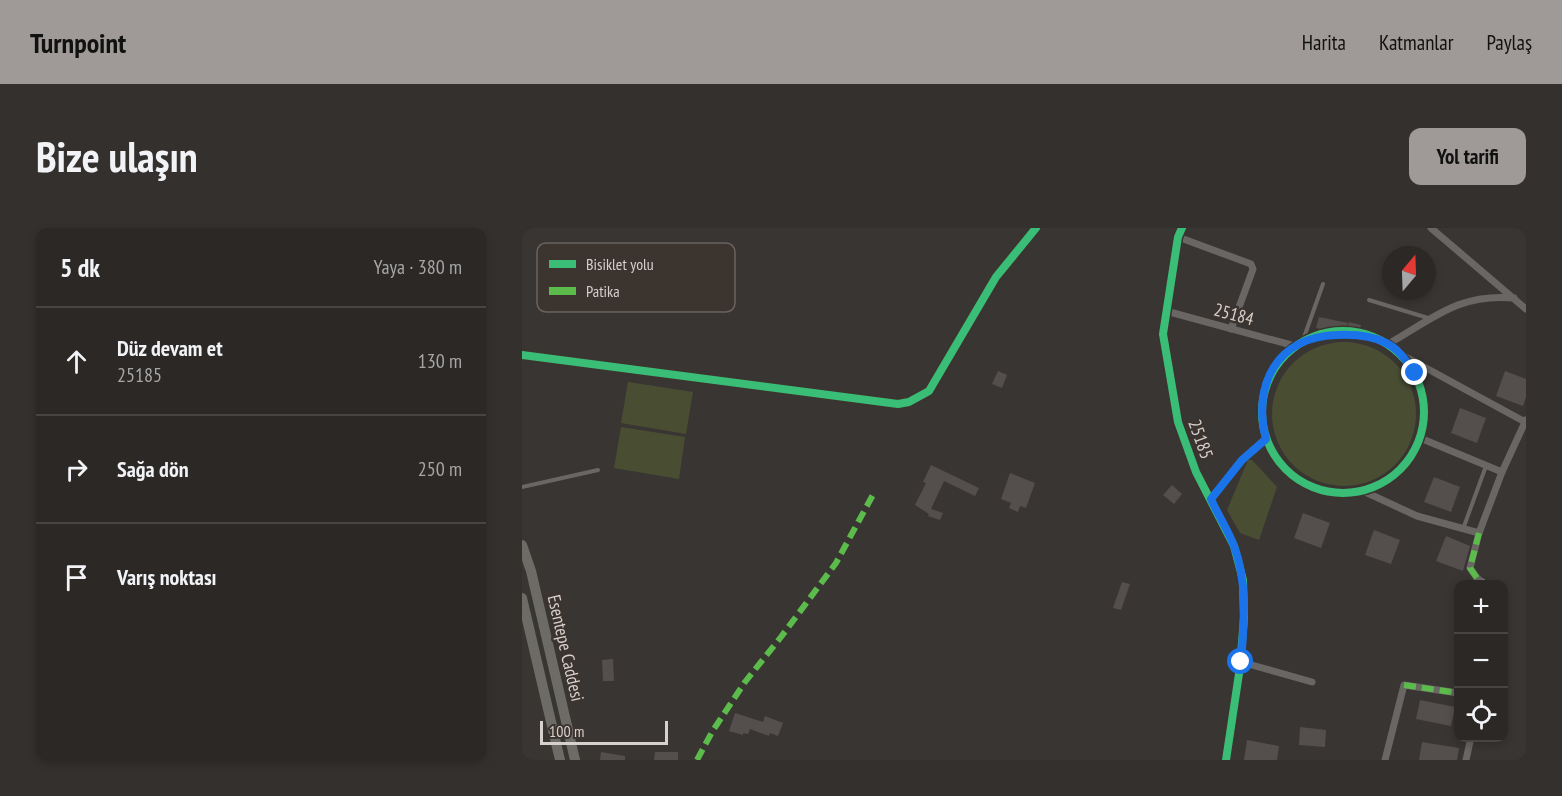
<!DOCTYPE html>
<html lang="tr">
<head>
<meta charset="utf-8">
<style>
	:root { --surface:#2b2826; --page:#33302e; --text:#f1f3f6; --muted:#a6a6a7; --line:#474443; --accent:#9f9a97 }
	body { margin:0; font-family:"PT Sans Narrow",sans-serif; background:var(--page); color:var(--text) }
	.controls { position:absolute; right:18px; bottom:18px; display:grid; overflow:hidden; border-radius:12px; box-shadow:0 3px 9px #0003 }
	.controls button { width:54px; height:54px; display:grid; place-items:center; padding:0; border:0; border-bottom:2px solid var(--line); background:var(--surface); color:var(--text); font:30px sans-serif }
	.compass { position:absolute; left:860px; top:18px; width:54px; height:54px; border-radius:50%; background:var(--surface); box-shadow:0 3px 9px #0003; rotate:19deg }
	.scale { position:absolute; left:18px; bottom:15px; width:128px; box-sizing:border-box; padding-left:6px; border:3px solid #d6d1ce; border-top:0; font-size:16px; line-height:21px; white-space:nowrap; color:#d6d1ce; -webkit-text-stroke:4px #3c342f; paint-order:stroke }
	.stop { position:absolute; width:18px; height:18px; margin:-14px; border:4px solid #1a73e8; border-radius:50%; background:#fff }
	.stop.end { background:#1a73e8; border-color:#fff; box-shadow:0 2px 6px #0008 }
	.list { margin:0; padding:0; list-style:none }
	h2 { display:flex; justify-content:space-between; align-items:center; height:78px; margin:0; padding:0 24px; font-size:26px }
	h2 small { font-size:20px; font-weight:400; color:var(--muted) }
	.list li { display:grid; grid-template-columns:39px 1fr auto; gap:18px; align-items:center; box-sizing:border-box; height:108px; padding:0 24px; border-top:2px solid var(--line) }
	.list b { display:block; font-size:22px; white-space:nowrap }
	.list p { margin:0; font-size:20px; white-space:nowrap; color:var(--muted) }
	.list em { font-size:20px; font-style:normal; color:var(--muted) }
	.icon { flex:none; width:33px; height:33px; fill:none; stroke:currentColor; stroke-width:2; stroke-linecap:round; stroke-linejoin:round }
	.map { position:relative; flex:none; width:1004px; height:532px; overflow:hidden; border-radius:12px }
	header { display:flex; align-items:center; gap:36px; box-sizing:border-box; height:84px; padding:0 30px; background:var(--accent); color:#111 }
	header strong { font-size:28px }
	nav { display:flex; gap:33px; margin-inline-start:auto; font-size:21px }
	.intro { display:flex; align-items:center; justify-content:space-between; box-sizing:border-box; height:144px; padding:0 36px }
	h1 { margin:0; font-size:42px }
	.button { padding:15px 27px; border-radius:12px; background:var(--accent); color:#111; font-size:21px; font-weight:700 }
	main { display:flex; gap:36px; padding:0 36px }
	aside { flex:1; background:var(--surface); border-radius:12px; box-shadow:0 3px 9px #0003 }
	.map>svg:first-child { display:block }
	.green { fill:#494e33 }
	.building { fill:#544f4d }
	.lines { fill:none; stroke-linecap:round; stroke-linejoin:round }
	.service { stroke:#696664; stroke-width:4 }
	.minor { stroke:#696664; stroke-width:7 }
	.secondary { stroke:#6c6b66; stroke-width:10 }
	.quiet { stroke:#5cbc4b; stroke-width:6; stroke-dasharray:12 6; stroke-linecap:butt }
	.cycleway-casing { stroke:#3c342f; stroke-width:11 }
	.cycleway { stroke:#3abd76; stroke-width:8 }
	.route { stroke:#1a73e8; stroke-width:8 }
	.labels { text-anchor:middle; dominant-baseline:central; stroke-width:5; stroke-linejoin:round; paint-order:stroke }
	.street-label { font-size:18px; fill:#d6d1ce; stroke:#3c342f }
	.key { fill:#3c342f; stroke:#6a635f; stroke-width:1.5 }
	.key-label { font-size:16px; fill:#d6d1ce }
</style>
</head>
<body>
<header>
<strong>Turnpoint</strong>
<nav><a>Harita</a><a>Katmanlar</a><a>Paylaş</a></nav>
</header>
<div class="intro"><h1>Bize ulaşın</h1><a class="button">Yol tarifi</a></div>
<main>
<aside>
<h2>5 dk<small>Yaya · 380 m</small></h2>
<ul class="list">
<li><svg class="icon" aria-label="ahead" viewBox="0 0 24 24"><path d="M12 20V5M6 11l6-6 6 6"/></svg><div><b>Düz devam et</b><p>25185</p></div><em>130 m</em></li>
<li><svg class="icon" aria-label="right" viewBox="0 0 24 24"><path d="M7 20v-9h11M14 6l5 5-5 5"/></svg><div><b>Sağa dön</b></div><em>250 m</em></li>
<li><svg class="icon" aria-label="arrive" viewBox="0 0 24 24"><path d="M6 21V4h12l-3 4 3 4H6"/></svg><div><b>Varış noktası</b></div></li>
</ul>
</aside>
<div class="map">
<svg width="1004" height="532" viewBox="0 0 1004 532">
	<rect width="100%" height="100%" fill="#393532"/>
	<g class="green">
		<circle cx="822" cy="186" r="72"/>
		<polygon points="106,154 171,164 164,206 99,195"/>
		<polygon points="99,199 163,209 157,251 92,240"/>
		<polygon points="726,232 730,232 755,259 737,312 718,305 705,282"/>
	</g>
	<g class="building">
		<polygon points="797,89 826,95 824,104 814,102 814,105 794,100"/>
		<polygon points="827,94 839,97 837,104 825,101"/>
		<polygon points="476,143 485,147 480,160 470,156"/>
		<polygon points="983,143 1004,151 1004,169 1001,178 974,168"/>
		<polygon points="938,180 964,190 955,215 929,205"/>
		<polygon points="409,237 457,260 453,268 422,253 409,281 421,285 418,292 406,288 407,286 393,277 404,255 401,254"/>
		<polygon points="488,245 513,255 504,280 498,278 496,284 487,280 489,275 479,271"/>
		<polygon points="912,249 938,259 929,284 902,274"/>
		<polygon points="650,257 660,266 652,276 641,267"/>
		<polygon points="781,285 808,295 799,320 772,310"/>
		<polygon points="852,302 878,312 869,336 843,327"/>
		<polygon points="924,308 948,318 941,343 914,333"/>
		<polygon points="600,354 608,356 599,382 591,380"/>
		<polygon points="91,431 92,453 81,453 80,432"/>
		<polygon points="898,472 933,479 929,498 894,491"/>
		<polygon points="213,485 241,494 243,488 261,495 256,508 248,505 247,508 228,501 226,506 221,505 221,507 207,503"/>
		<polygon points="778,499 804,502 803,519 777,517"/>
		<polygon points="725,512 757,518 755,532 722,532"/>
		<polygon points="900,514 937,520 935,532 897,532"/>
		<polygon points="79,524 103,528 103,532 78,532"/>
		<polygon points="133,524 156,524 156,532 132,532"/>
	</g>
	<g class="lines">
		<g class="service">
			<polyline points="847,72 906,90"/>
			<polyline points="781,112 801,56"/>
			<polyline points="0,259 76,242"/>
			<polyline points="941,301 964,238"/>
		</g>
		<g class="minor">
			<polyline points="660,0 656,9 641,106 656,194 674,244 712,318 721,352 722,390 718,439 704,532"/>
			<polyline points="909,0 1004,81"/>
			<polyline points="656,9 729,36 731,41 709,101"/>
			<polyline points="644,83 773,118"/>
			<circle cx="821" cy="184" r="81"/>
			<path d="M866,116C912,90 937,65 992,70"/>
			<polyline points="0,127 376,176 387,174 407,163 474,49 514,0"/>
			<polyline points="882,128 1003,194"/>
			<polyline points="898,210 980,244"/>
			<polyline points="841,263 895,288 957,305 980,244 1004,192"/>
			<polyline points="689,271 720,232 744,211"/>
			<polyline points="957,305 948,340 955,350 963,356"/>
			<polyline points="719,434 790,454"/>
			<polyline points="863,532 882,457 936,465"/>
			<polyline points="944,532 949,509"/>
		</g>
		<g class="secondary">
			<polyline points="0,317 9,343 53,532"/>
			<polyline points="0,370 38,532"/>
		</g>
		<g class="quiet">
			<polyline points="957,305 948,340 955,350 963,356"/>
			<polyline points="882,457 936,465"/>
			<polyline points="175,532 190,504 223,454 259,409 314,335 353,263"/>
		</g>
		<defs>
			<g id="cycleway">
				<polyline points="660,0 656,9 641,106 656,194 674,244 712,318 721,352 722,390 718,439 704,532"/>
				<circle cx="821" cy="184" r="81"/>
				<polyline points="0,127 376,176 387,174 407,163 474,49 514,0"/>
			</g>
		</defs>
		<use href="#cycleway" class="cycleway-casing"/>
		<use href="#cycleway" class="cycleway"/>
	</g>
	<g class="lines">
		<path class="route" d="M719,434C722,395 726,355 712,318C706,302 696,287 689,271L720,232L744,211C730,157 755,109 814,107C831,106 849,107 864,115C877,121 885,134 893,145"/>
	</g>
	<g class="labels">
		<g class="street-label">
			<text transform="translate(712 86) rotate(15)">25184</text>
			<text transform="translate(679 211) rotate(70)">25185</text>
			<text transform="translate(44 420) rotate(77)">Esentepe Caddesi</text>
		</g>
	</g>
	<rect x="15" y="15" width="198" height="69" rx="9" class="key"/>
	<rect x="27" y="32" width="27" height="8" fill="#3abd76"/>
	<rect x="27" y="59" width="27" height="8" fill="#5cbc4b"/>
	<g class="key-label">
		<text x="64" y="42">Bisiklet yolu</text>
		<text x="64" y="69">Patika</text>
	</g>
</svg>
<div class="controls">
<button>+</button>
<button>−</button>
<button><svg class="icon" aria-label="locate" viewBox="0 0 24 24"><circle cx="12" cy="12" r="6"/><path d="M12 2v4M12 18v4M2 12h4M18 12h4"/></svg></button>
</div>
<svg class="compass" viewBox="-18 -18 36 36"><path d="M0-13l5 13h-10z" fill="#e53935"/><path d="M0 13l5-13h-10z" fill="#a6a6a7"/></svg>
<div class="scale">100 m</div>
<div class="stop" style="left:719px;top:434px"></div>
<div class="stop end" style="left:893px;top:145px"></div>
</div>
</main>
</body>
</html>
